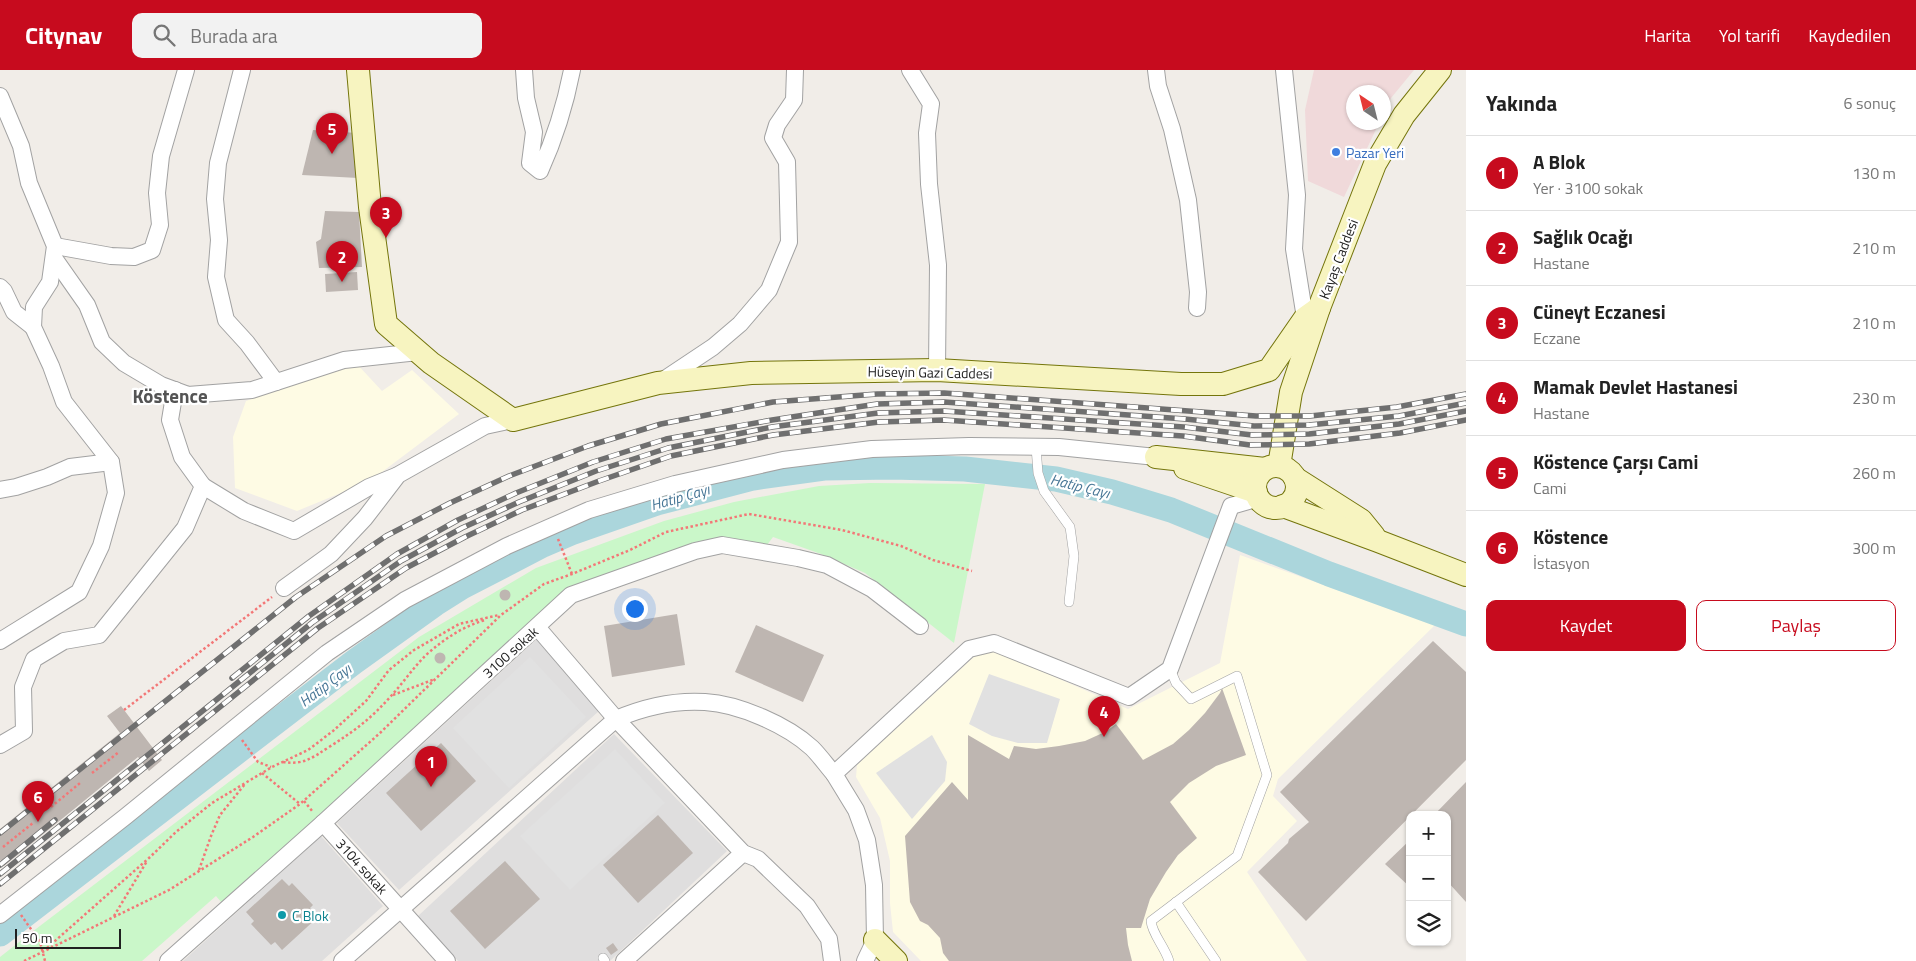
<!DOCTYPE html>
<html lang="tr">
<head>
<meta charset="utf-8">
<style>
	:root { --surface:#fff; --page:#f2f2f2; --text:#222; --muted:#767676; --line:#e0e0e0; --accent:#c70b1e }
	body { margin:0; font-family:"Titillium Web",sans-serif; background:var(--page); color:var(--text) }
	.controls { position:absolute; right:15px; bottom:15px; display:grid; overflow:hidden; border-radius:10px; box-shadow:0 1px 4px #0004 }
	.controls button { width:45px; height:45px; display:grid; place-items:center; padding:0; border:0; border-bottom:1px solid var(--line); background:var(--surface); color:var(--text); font:25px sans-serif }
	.compass { position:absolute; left:1346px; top:15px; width:45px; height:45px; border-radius:50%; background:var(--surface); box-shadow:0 1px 4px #0004; rotate:325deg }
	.scale { position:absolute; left:15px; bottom:12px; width:106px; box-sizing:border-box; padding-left:5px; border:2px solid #212121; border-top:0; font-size:14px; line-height:18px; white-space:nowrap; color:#212121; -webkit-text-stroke:4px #fff; paint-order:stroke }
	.you { position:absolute; left:634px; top:538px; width:18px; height:18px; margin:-12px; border:4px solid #fff; border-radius:50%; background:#1a73e8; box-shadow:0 0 0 8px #1a73e833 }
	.badge { display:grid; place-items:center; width:32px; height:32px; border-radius:50%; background:var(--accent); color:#fff; font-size:16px; font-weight:700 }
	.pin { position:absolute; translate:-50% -41px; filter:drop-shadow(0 1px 2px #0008) }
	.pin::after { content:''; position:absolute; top:26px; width:18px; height:15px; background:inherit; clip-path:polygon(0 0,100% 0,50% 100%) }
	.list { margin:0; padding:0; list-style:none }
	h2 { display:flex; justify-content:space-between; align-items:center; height:65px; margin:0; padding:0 20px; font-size:21px }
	h2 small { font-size:16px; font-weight:400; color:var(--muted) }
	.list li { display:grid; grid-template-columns:32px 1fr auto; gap:15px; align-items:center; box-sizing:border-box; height:75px; padding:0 20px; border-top:1px solid var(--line) }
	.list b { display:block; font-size:19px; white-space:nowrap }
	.list p { margin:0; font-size:16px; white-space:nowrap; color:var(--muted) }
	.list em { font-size:16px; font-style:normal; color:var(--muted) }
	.actions { display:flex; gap:10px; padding:15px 20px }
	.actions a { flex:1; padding:11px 0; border:1px solid var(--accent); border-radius:10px; text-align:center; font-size:18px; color:var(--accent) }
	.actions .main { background:var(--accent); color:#fff }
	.icon { flex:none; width:28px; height:28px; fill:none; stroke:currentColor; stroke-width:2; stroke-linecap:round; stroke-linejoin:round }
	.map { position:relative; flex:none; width:1466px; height:891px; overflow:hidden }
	header { display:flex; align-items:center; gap:30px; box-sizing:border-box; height:70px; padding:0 25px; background:var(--accent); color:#fff }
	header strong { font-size:24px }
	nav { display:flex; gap:28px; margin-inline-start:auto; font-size:18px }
	.search { width:350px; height:45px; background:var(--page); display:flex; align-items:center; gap:12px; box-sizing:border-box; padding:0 18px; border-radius:10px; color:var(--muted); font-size:19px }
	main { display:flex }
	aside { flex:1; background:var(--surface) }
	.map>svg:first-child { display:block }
	.residential { fill:#dfdede }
	.commercial { fill:#f0d9da }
	.education { fill:#fefbe4 }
	.park { fill:#caf7c9 }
	.parking { fill:#e1e1e1 }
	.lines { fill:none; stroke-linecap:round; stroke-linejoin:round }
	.river { stroke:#abd6dc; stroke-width:25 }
	.building { fill:#beb6b1 }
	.lane-casing { stroke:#a2a2a2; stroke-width:10 }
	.street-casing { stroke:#a2a2a2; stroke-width:18 }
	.secondary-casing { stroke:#74750b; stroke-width:24 }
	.path { stroke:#f37777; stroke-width:2.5; stroke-dasharray:2.5 2.5; stroke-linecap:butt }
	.lane { stroke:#fff; stroke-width:9 }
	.street { stroke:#fff; stroke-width:16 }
	.secondary { stroke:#f7f4c0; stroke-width:22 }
	.rail-casing { stroke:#6f6f6f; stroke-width:5.5 }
	.rail { stroke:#fff; stroke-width:4; stroke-dasharray:11; stroke-linecap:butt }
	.shop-dot { fill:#3f7fe0; stroke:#fff; stroke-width:2 }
	.culture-dot { fill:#0f9aa8; stroke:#fff; stroke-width:2 }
	.labels { text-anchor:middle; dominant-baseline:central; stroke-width:4.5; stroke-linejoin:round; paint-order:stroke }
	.shop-label { font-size:14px; fill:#366cbe; stroke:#fff; text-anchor:start }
	.street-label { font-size:14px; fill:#212121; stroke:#fff }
	.culture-label { font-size:14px; fill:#0d838f; stroke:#fff; text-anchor:start }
	.water-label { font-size:15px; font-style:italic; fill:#477696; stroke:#fff }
	.district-label { font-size:19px; font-weight:bold; fill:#545454; stroke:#fff }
</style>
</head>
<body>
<header>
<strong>Citynav</strong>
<div class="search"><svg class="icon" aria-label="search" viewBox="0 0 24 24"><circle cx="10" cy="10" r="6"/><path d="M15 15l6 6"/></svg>Burada ara</div>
<nav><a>Harita</a><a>Yol tarifi</a><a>Kaydedilen</a></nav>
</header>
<main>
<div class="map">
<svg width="1466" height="891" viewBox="0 0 1466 891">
	<rect width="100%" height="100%" fill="#f1ede8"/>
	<g class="residential">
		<polygon points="537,569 599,641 399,820 337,753"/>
		<polygon points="614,664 727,781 610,891 458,891 418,846"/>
		<polygon points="321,766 383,836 322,891 183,891"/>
	</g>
	<polygon class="commercial" points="1314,0 1414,0 1391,28 1384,44 1384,22 1354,22 1354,52 1379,53 1344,127 1308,111 1305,40"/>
	<g class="education">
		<polygon points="356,293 382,321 412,300 459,344 370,411 297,441 235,418 233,367 246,331"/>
		<polygon points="1240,485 1435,555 1278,709 1273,726 1297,751 1247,802 1307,891 921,891 893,862 890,833 890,791 880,748 856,707 857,695 977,584 993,580 1128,639 1220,593"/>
	</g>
	<polygon class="park" points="870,413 985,414 954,573 865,503 821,484 773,467 767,475 720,468 593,511 222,833 216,826 142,891 0,891 0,887 32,862 419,567 536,498 664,451 734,432 819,416"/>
	<g class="parking">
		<polygon points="530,587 586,647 509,718 453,658"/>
		<polygon points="989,604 1060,629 1047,673 1018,673 992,666 969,654"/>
		<polygon points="932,665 947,692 945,711 912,749 876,703"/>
		<polygon points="615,679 665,733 570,820 520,766"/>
	</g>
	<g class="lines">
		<polyline class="river" points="0,864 354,592 435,534 462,517 543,475 571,463 657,433 753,408 824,398 893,397 965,399 1056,409 1112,422 1171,440 1329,504 1466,554"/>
	</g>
	<g class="building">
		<polygon points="313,60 357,63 358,108 302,105"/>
		<polygon points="325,141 359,142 362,197 319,198 316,172 321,169"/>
		<polygon points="357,202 358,220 326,222 325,204"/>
		<circle cx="505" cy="525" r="5.5"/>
		<polygon points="677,544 685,595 612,607 604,556"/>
		<polygon points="756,555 824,585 803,632 735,602"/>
		<polygon points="1433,571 1466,602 1466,690 1306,851 1258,802 1288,773 1289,769 1309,752 1280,722"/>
		<circle cx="440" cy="588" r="5.5"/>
		<polygon points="1222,618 1246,685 1216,696 1189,713 1170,732 1197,768 1178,785 1166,802 1150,829 1141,858 1126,858 1128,875 1132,891 949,891 943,883 940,868 928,855 920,851 910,832 905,766 952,712 968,730 968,665 1009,689 1014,676 1036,679 1059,676 1085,671 1107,661 1116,654 1143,690 1173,674 1189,660 1205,643 1220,623"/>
		<polygon points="121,636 162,690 149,701 138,687 4,796 0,790 0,759 120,663 107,646"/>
		<polygon points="441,673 476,711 421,761 386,723"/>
		<polygon points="1466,712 1466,832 1447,811 1447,745 1434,745"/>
		<polygon points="658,745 693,783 638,833 603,795"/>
		<polygon points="1410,770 1410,817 1385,794"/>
		<polygon points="505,791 540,829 485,879 450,841"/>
		<polygon points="282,809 289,816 292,813 313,835 310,838 318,847 282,880 275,872 271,875 251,854 254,851 246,842"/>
		<polygon points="613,873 618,880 611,885 606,878"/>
	</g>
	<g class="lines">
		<defs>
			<g id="lane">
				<polyline points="1036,377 1038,403 1044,421 1070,457 1074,486 1069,532"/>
				<polyline points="1176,832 1216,891"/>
				<polyline points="603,888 605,891"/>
				<path d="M1169,891C1165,877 1152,864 1151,851L1237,786L1267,705L1237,606L1191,629L1176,613L1170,599"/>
			</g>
			<g id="street">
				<polyline points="242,0 218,93 215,129 219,170 216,207 226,250 247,273 276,312"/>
				<path d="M524,0L526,28L534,62L530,93L540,101C555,68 565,36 572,0"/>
				<polyline points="910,0 931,34 927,63 929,114 938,195 937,300"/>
				<polyline points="1156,0 1158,16 1172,59 1188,130 1198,222 1197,238"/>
				<polyline points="1284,0 1297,125 1294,179 1305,248"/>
				<polyline points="0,26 21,76 29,113 55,176 50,212 34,237 33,257 51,296 64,332 111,392 116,423 101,476 79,522 0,571"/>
				<polyline points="55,176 111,186 134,187 152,180 160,155 157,123 161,86 186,0"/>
				<polyline points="54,188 87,235 102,272 124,293 161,315 188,325 252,320 344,290 418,282"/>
				<polyline points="0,217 4,221 14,242 33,257"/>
				<polyline points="662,311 713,277 740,254 769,220 789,172 787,92 773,68 777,55 794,30 795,0"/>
				<polyline points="203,416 244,441 294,461 369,417 396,406"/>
				<polyline points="0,420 16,417 47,407 70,397 111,392"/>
				<polyline points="284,518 331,484 365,448 398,405 485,356 513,350"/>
				<polyline points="537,557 616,649 743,783 758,789 807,836 829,869 832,891"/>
				<polyline points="0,675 24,661 23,617 34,589 64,571 99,565 185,458 203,416 182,387 170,350 175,320"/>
				<polyline points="323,753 447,891"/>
				<polyline points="0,845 125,747 327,583 405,530 507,476 589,440 675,414 783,390 872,379 969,376 1059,377 1156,387"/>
				<polyline points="168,891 323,753 571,525 695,481 722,475 798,488 827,495 872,519 920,556"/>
				<path d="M342,891L616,649C644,637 674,630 705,632C739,634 787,655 812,678C820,686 827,696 834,704"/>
				<polyline points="624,891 743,783"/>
				<polyline points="865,891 875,870 874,815 867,770 856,740 834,704 969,579 994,573 1129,627 1170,599 1231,436 1259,428"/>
			</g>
			<g id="secondary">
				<polyline points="358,0 370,137 386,254 431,293 513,350 658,313 751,303 937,300 1181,314 1223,314 1269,300 1305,248 1319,238"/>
				<polyline points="1156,387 1265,399"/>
				<polyline points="1279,396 1291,322 1319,238 1375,94 1404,45 1440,0"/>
				<circle cx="1276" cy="417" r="21"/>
				<polyline points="1185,398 1256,422"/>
				<polyline points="1295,408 1361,450 1374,466"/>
				<polyline points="1283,436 1378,471 1466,505"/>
				<polyline points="875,870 896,891"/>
			</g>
		</defs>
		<use href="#lane" class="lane-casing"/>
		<use href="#street" class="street-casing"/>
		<use href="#secondary" class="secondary-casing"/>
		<g class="path">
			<polyline points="558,469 572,504"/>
			<polyline points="393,625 435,609"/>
			<polyline points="124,640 272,527"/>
			<polyline points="242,670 258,692 271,697"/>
			<path d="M283,692C304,695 312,688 329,677C353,662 372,648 391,626C403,613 413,598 426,585C444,569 462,557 485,550"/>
			<polyline points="92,703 119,682"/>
			<polyline points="262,703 300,734"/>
			<polyline points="304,731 313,742"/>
			<polyline points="51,737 80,713"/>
			<polyline points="3,777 33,753"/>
			<polyline points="199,800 211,766 220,745 245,714"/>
			<polyline points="21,845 40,872 45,891"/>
			<polyline points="114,846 147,791"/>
			<polyline points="47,878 149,788 176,762 212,733 272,697 308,680 333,661 366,631 389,600 414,580 459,554 499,545"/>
			<polyline points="24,891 169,820 253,767 300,734 380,663 501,545 544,514 572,504 630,480 666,462 749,444 842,460 901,476 933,490 972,501"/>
		</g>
		<use href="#lane" class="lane"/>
		<use href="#street" class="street"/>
		<use href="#secondary" class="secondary"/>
		<defs>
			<g id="rail">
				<polyline points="232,608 309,546 397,484 458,450 516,423 593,392 666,369 772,350 877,334 944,332 1185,349 1254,356 1309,355 1399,346 1466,333"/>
				<polyline points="0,763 296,527 386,466 450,433 509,406 588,376 661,354 773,332 877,324 944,323 1256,346 1310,346 1397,337 1466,324"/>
				<polyline points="0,795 55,750"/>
				<polyline points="0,804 313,552 401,491 462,458 519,432 596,401 668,378 772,357 878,343 944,341 1184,357 1252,365 1309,364 1399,354 1466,341"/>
				<polyline points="0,814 318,558 406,498 465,467 522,440 599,411 671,386 773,365 879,352 944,350 1183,366 1250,375 1309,374 1400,363 1466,350"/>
			</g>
		</defs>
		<use href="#rail" class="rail-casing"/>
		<use href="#rail" class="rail"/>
	</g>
	<circle class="shop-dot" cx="1336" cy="82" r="5"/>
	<circle class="culture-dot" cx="282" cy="845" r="5"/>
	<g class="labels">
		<g class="shop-label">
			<text x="1346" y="82">Pazar Yeri</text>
		</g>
		<g class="street-label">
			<text transform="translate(1338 189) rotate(-69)">Kayaş Caddesi</text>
			<text transform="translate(930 302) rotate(1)">Hüseyin Gazi Caddesi</text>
			<text transform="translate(510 582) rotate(-42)">3100 sokak</text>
			<text transform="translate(362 796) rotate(48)">3104 sokak</text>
		</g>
		<g class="culture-label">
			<text x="292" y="845">C Blok</text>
		</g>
		<g class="water-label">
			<text transform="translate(1080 416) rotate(14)">Hatip Çayı</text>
			<text transform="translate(680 427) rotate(-16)">Hatip Çayı</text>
			<text transform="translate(325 615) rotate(-37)">Hatip Çayı</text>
		</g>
		<g class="district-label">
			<text x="170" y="325">Köstence</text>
		</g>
	</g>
</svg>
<div class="controls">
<button>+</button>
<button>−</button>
<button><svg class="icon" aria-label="layers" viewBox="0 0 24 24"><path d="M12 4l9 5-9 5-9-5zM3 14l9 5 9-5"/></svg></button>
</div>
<svg class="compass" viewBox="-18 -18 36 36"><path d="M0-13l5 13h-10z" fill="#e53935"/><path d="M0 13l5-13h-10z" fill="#767676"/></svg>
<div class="scale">50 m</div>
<div class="you"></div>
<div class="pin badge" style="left:431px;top:717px">1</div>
<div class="pin badge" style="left:342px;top:212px">2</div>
<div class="pin badge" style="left:386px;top:168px">3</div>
<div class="pin badge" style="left:1104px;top:667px">4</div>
<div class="pin badge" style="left:332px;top:84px">5</div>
<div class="pin badge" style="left:38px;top:752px">6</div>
</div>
<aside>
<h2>Yakında<small>6 sonuç</small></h2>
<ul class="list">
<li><span class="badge">1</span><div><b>A Blok</b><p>Yer · 3100 sokak</p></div><em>130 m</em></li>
<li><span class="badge">2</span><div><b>Sağlık Ocağı</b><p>Hastane</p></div><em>210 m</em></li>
<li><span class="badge">3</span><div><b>Cüneyt Eczanesi</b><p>Eczane</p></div><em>210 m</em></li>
<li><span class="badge">4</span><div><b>Mamak Devlet Hastanesi</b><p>Hastane</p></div><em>230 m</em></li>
<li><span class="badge">5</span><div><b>Köstence Çarşı Cami</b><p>Cami</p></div><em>260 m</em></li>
<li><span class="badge">6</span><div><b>Köstence</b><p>İstasyon</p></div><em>300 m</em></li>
</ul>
<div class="actions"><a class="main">Kaydet</a><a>Paylaş</a></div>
</aside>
</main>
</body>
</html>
